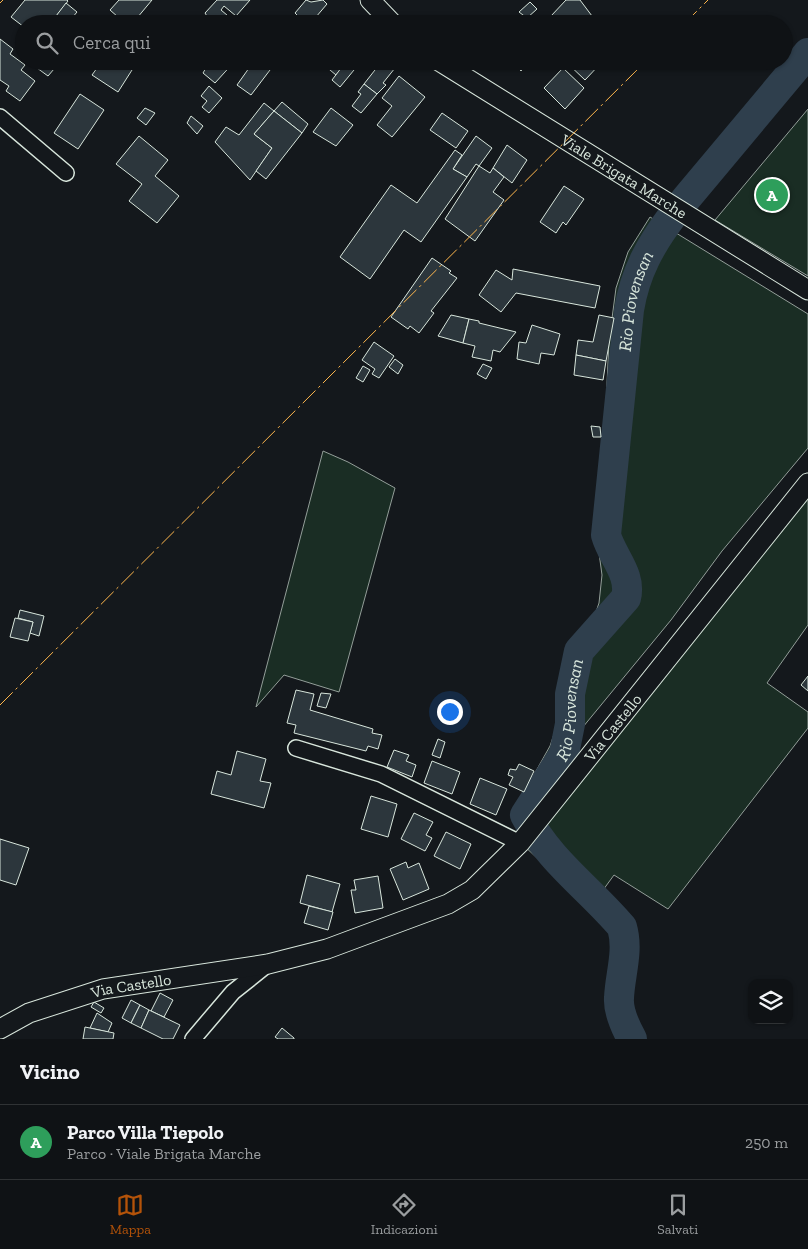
<!DOCTYPE html>
<html lang="it">
<head>
<meta charset="utf-8">
<style>
	:root { --surface:#0f1215; --page:#1d2022; --text:#f1f3f6; --muted:#9b9ea0; --line:#2f3234; --accent:#b45309 }
	body { margin:0; font-family:"Zilla Slab",serif; background:var(--page); color:var(--text) }
	.controls { position:absolute; right:15px; bottom:15px; display:grid; overflow:hidden; border-radius:10px; box-shadow:0 1px 4px #0004 }
	.controls button { width:45px; height:45px; display:grid; place-items:center; padding:0; border:0; border-bottom:1px solid var(--line); background:var(--surface); color:var(--text); font:25px sans-serif }
	.you { position:absolute; left:449px; top:711px; width:18px; height:18px; margin:-12px; border:4px solid #fff; border-radius:50%; background:#1a73e8; box-shadow:0 0 0 8px #1a73e833 }
	.badge { display:grid; place-items:center; width:32px; height:32px; border-radius:50%; background:var(--accent); color:#fff; font-size:16px; font-weight:700 }
	.pin { position:absolute; translate:-50% -50%; border:2px solid #fff; box-shadow:0 1px 5px #0006 }
	.list { margin:0; padding:0; list-style:none }
	h2 { display:flex; justify-content:space-between; align-items:center; height:65px; margin:0; padding:0 20px; font-size:21px }
	h2 small { font-size:16px; font-weight:400; color:var(--muted) }
	.list li { display:grid; grid-template-columns:32px 1fr auto; gap:15px; align-items:center; box-sizing:border-box; height:75px; padding:0 20px; border-top:1px solid var(--line) }
	.list b { display:block; font-size:19px; white-space:nowrap }
	.list p { margin:0; font-size:16px; white-space:nowrap; color:var(--muted) }
	.list em { font-size:16px; font-style:normal; color:var(--muted) }
	.icon { flex:none; width:28px; height:28px; fill:none; stroke:currentColor; stroke-width:2; stroke-linecap:round; stroke-linejoin:round }
	.map { position:relative; flex:none; width:808px; height:1039px; overflow:hidden }
	.search { position:absolute; background:var(--surface); box-shadow:0 1px 4px #0004; left:15px; right:15px; top:15px; height:55px; display:flex; align-items:center; gap:12px; box-sizing:border-box; padding:0 18px; border-radius:28px; color:var(--muted); font-size:19px }
	.sheet { height:140px; background:var(--surface) }
	nav { display:flex; justify-content:space-around; align-items:center; box-sizing:border-box; height:70px; border-top:1px solid var(--line); background:var(--surface); font-size:14px; color:var(--muted) }
	nav a { display:grid; justify-items:center; gap:2px }
	nav .on { color:var(--accent) }
	.map>svg:first-child { display:block }
	.green { fill:#1a2d24; stroke:#939e99 }
	.lines { fill:none; stroke-linecap:round; stroke-linejoin:round }
	.river { stroke:#2f3f4d; stroke-width:30 }
	.building { fill:#2c363c; stroke:#d8e6dc }
	.minor-casing { stroke:#d8e6dc; stroke-width:18 }
	.tertiary-casing { stroke:#d8e6dc; stroke-width:21 }
	.minor { stroke:#14181c; stroke-width:15 }
	.tertiary { stroke:#14181c; stroke-width:19 }
	.power { stroke:#ffb74d; stroke-width:1; stroke-dasharray:18 4 2.5 4; stroke-linecap:butt }
	.labels { text-anchor:middle; dominant-baseline:central; stroke-width:4; stroke-linejoin:round; paint-order:stroke }
	.street-label { font-size:16px; fill:#d8e6dc; stroke:#14181c }
	.water-label { font-size:18px; font-style:italic; fill:#d8e6dc; stroke:#14181c }
</style>
</head>
<body>
<div class="map">
<svg width="808" height="1039" viewBox="0 0 808 1039">
	<rect width="100%" height="100%" fill="#14181c"/>
	<g class="green">
		<polygon points="808,109 808,276 715,220"/>
		<polygon points="650,217 808,314 808,448 722,551 671,620 513,812 550,746 599,603 602,575 599,553 609,341 616,288 628,252"/>
		<polygon points="323,451 348,462 395,488 339,692 284,675 256,707"/>
		<polygon points="808,489 808,625 767,683 808,712 808,728 668,909 614,875 590,908 520,842"/>
	</g>
	<g class="lines">
		<g class="river">
			<polyline points="685,200 808,53"/>
			<path id="s1" d="M632,1039C626,1028 618,1011 619,998C620,974 629,951 622,927C590,889 549,861 525,815L564,754L570,724V694L579,651L626,598C632,574 612,557 606,535L629,310C635,272 651,244 673,215"/>
		</g>
	</g>
	<g class="building">
		<polygon points="25,0 67,0 68,1 50,24 24,24 24,27 11,17"/>
		<polygon points="119,0 152,0 132,24 126,24 110,10"/>
		<polygon points="217,0 250,0 236,16 224,6 221,10 234,21 231,24 208,24 210,21 205,13"/>
		<polygon points="306,0 311,2 323,0 327,4 310,24 293,24 297,15 295,13"/>
		<polygon points="566,0 580,0 592,16 586,24 559,24 551,16"/>
		<polygon points="530,2 537,9 527,18 519,12"/>
		<polygon points="66,3 77,12 67,24 56,16"/>
		<polygon points="551,16 559,24 544,24"/>
		<polygon points="0,39 13,49 10,54 25,65 21,70 35,81 20,101 6,91 9,86 0,80"/>
		<polygon points="42,61 54,69 48,76 37,68"/>
		<polygon points="96,61 119,61 132,70 118,92 92,75 100,64"/>
		<polygon points="210,61 235,61 215,83 203,73"/>
		<polygon points="254,61 259,61 270,70 251,95 237,85"/>
		<polygon points="327,61 361,61 354,70 345,63 336,75 324,65"/>
		<polygon points="382,61 386,61 395,68 383,83 386,85 377,94 364,84"/>
		<polygon points="511,61 530,61 521,71"/>
		<polygon points="565,61 599,61 601,63 585,80"/>
		<polygon points="345,63 354,70 340,87 332,80"/>
		<polygon points="563,68 584,88 565,109 544,88"/>
		<polygon points="399,76 425,97 392,137 377,125 392,106 382,98"/>
		<polygon points="364,84 377,94 361,113 352,106 361,94 358,92"/>
		<polygon points="209,86 222,98 209,113 202,107 207,101 201,96"/>
		<polygon points="80,94 104,110 78,149 54,133"/>
		<polygon points="282,102 308,124 302,133 274,111"/>
		<polygon points="264,103 274,111 254,134 272,148 250,180 215,142 226,127 239,135"/>
		<polygon points="145,108 155,113 146,125 137,118"/>
		<polygon points="331,108 353,125 336,146 313,132"/>
		<polygon points="274,111 302,133 266,179 256,171 272,148 254,134"/>
		<polygon points="442,113 468,131 456,148 430,130"/>
		<polygon points="191,116 203,126 197,134 187,123"/>
		<polygon points="139,136 168,160 155,176 179,196 157,223 129,201 142,184 116,164"/>
		<polygon points="476,136 492,148 479,166 476,164 467,177 453,169"/>
		<polygon points="507,145 527,160 512,183 493,168"/>
		<polygon points="455,150 462,155 453,169 467,177 421,242 404,230 370,279 340,257 391,185 417,203"/>
		<polygon points="479,166 490,173 493,168 504,177 493,192 504,200 475,241 445,219"/>
		<polygon points="564,186 584,199 566,225 563,222 556,233 540,222"/>
		<polygon points="432,258 451,271 449,273 457,278 431,311 434,313 419,333 410,326 408,329 391,317"/>
		<polygon points="513,269 600,286 595,308 516,293 501,312 479,295 496,270 512,280"/>
		<polygon points="451,315 469,319 463,343 438,336"/>
		<polygon points="599,315 614,318 606,361 576,355 578,340 593,342"/>
		<polygon points="469,319 479,321 479,323 516,332 500,352 493,350 491,361 472,357 475,346 463,343"/>
		<polygon points="532,325 560,334 554,355 541,353 539,364 517,359 519,342 526,343"/>
		<polygon points="374,342 394,356 379,378 372,374 375,369 362,360"/>
		<polygon points="576,355 606,361 603,380 574,375"/>
		<polygon points="395,359 403,365 398,374 389,367"/>
		<polygon points="483,364 492,368 486,379 477,374"/>
		<polygon points="363,366 370,370 363,382 356,378"/>
		<polygon points="591,426 600,427 601,437 593,437"/>
		<polygon points="20,610 44,616 39,636 30,633 33,622 18,618"/>
		<polygon points="15,618 33,622 28,641 10,637"/>
		<polygon points="808,676 808,691 801,685"/>
		<polygon points="296,690 314,694 310,710 373,729 372,733 382,735 378,749 368,746 366,751 294,733 296,725 287,723"/>
		<polygon points="321,693 331,694 326,708 317,706"/>
		<polygon points="438,739 445,742 440,758 432,755"/>
		<polygon points="394,750 409,755 406,761 416,765 412,777 387,767"/>
		<polygon points="237,751 266,759 260,781 271,783 264,808 211,794 217,771 231,775"/>
		<polygon points="432,761 460,772 452,794 424,783"/>
		<polygon points="519,764 534,771 524,792 509,785 513,777 508,775 510,769 516,770"/>
		<polygon points="480,778 507,789 496,815 470,804"/>
		<polygon points="371,796 397,804 388,837 361,829"/>
		<polygon points="414,813 433,822 426,835 432,838 425,851 401,839"/>
		<polygon points="446,832 471,844 460,869 434,856"/>
		<polygon points="0,839 29,848 16,885 0,880"/>
		<polygon points="406,862 408,868 419,863 429,889 403,900 390,869"/>
		<polygon points="307,875 340,884 332,912 300,903"/>
		<polygon points="378,876 383,908 355,913 351,890 356,890 354,880"/>
		<polygon points="309,906 333,912 328,930 304,923"/>
		<polygon points="160,993 173,1000 164,1017 151,1011"/>
		<polygon points="131,1000 140,1005 131,1023 122,1018"/>
		<polygon points="94,1002 104,1008 101,1013 91,1007"/>
		<polygon points="140,1005 149,1010 141,1028 131,1023"/>
		<polygon points="149,1010 180,1025 173,1039 163,1039 141,1028"/>
		<polygon points="97,1013 112,1023 108,1032 90,1028"/>
		<polygon points="85,1027 114,1033 113,1039 83,1039"/>
		<polygon points="282,1028 294,1038 294,1039 278,1039 275,1037"/>
	</g>
	<g class="lines">
		<defs>
			<g id="minor">
				<polyline points="0,117 66,173"/>
				<polyline points="296,748 381,774 520,843"/>
				<polyline points="193,1039 233,992 268,964"/>
			</g>
			<g id="tertiary">
				<polyline points="370,0 393,24"/>
				<path id="s2" d="M439,61L808,290"/>
				<path id="s3" d="M0,1029L29,1013L103,989L268,964L327,949L448,904L472,890L520,843L808,483"/>
			</g>
		</defs>
		<use href="#minor" class="minor-casing"/>
		<use href="#tertiary" class="tertiary-casing"/>
		<use href="#minor" class="minor"/>
		<use href="#tertiary" class="tertiary"/>
		<g class="power">
			<polyline points="0,3 3,0"/>
			<polyline points="684,24 708,0"/>
			<polyline points="0,705 646,61"/>
		</g>
	</g>
	<g class="labels">
		<g class="street-label">
			<text stroke="none"><textPath href="#s2" startOffset="218">Viale Brigata Marche</textPath></text>
			<text stroke="none"><textPath href="#s3" startOffset="711">Via Castello</textPath></text>
			<text stroke="none"><textPath href="#s3" startOffset="139">Via Castello</textPath></text>
		</g>
		<g class="water-label">
			<text stroke="none"><textPath href="#s1" startOffset="815">Rio Piovensan</textPath></text>
			<text stroke="none"><textPath href="#s1" startOffset="381">Rio Piovensan</textPath></text>
		</g>
	</g>
</svg>
<div class="controls">
<button><svg class="icon" aria-label="layers" viewBox="0 0 24 24"><path d="M12 4l9 5-9 5-9-5zM3 14l9 5 9-5"/></svg></button>
</div>
<div class="you"></div>
<div class="pin badge" style="left:772px;top:195px;background:#2e9e5b">A</div>
<div class="search"><svg class="icon" aria-label="search" viewBox="0 0 24 24"><circle cx="10" cy="10" r="6"/><path d="M15 15l6 6"/></svg>Cerca qui</div>
</div>
<section class="sheet">
<h2>Vicino<small></small></h2>
<ul class="list">
<li><span class="badge" style="background:#2e9e5b">A</span><div><b>Parco Villa Tiepolo</b><p>Parco · Viale Brigata Marche</p></div><em>250 m</em></li>
</ul>
</section>
<nav>
<a class="on"><svg class="icon" aria-label="map" viewBox="0 0 24 24"><path d="M3 6l6-2 6 2 6-2v14l-6 2-6-2-6 2zM9 4v14M15 6v14"/></svg>Mappa</a>
<a><svg class="icon" aria-label="directions" viewBox="0 0 24 24"><path d="M12 3l9 9-9 9-9-9zM9 14v-3h6M13 9l2 2-2 2"/></svg>Indicazioni</a>
<a><svg class="icon" aria-label="saved" viewBox="0 0 24 24"><path d="M7 4h10v16l-5-4-5 4z"/></svg>Salvati</a>
</nav>
</body>
</html>
